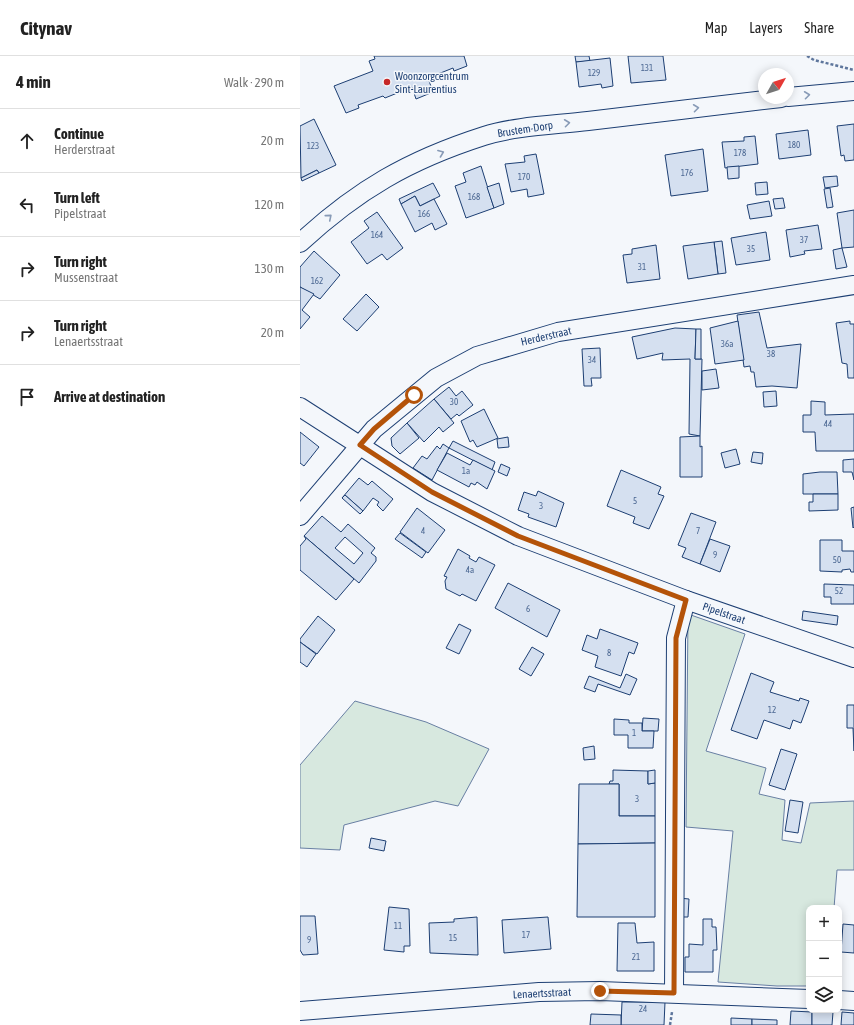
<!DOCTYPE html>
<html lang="en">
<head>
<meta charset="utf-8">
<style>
	:root { --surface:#fff; --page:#f6f6f6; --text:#222; --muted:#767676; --line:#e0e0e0 }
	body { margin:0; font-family:"Asap Condensed",sans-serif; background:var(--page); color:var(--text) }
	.controls { position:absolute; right:12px; bottom:12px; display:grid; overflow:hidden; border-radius:8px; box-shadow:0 2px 10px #0003 }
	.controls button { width:36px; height:36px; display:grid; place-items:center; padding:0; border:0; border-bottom:1px solid var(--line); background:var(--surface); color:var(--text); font:20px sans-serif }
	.compass { position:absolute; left:458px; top:12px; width:36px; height:36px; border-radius:50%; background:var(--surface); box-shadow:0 2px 10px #0003; rotate:51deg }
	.stop { position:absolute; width:12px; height:12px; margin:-9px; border:3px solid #b45309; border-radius:50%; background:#fff }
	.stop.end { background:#b45309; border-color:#fff; box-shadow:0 1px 4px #0008 }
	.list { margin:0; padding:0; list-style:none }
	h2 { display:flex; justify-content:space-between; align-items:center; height:52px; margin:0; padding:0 16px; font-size:17px }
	h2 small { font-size:13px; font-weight:400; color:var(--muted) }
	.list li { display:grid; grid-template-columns:26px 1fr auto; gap:12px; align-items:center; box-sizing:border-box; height:64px; padding:0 16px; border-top:1px solid var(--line) }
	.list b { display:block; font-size:15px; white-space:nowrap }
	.list p { margin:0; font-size:13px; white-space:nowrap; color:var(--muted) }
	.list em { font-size:13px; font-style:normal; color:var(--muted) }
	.icon { flex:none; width:22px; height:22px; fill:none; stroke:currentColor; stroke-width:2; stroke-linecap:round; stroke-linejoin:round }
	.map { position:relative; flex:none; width:554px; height:969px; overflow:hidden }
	header { display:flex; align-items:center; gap:24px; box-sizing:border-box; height:56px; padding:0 20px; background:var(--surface); border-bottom:1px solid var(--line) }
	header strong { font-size:19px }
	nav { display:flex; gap:22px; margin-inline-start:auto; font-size:14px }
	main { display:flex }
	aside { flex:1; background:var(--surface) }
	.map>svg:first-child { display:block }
	.green { fill:#d7e8df; stroke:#687fa3 }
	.building { fill:#d5e0f0; stroke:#1d3f73; fill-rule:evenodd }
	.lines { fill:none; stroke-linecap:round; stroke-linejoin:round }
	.minor-casing { stroke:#1d3f73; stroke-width:20 }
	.path { stroke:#5e769c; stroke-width:2.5; stroke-dasharray:3 2; stroke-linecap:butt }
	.minor { stroke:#f4f7fb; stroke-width:18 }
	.oneway { stroke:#889bb7 }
	.route { stroke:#b45309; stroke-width:5 }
	.poi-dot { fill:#c62828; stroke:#f4f7fb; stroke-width:1.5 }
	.labels { text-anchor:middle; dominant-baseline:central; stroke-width:3; stroke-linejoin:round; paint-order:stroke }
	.number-label { font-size:9px; fill:#4b6792 }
	.poi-label { font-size:11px; fill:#1d3f73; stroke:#f4f7fb; text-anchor:start }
	.street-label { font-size:11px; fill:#1d3f73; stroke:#f4f7fb }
</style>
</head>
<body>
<header>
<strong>Citynav</strong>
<nav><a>Map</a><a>Layers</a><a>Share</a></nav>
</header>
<main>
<aside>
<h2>4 min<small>Walk · 290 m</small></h2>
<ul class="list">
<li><svg class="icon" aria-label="ahead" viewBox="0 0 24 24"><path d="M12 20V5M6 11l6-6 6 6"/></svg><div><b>Continue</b><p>Herderstraat</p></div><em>20 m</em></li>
<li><svg class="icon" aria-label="left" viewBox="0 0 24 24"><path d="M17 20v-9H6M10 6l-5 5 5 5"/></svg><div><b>Turn left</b><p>Pipelstraat</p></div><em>120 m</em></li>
<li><svg class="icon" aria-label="right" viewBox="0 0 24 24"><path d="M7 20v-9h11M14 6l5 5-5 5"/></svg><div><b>Turn right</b><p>Mussenstraat</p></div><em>130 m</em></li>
<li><svg class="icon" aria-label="right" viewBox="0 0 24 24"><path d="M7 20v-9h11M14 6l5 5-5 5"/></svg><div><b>Turn right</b><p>Lenaertsstraat</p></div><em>20 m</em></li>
<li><svg class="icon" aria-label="arrive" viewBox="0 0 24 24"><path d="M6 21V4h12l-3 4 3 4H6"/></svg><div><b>Arrive at destination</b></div></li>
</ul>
</aside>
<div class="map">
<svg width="554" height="969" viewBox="0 0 554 969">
	<rect width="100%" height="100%" fill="#f4f7fb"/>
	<g class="green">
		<polygon points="388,558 445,578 406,695 466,712 459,738 485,744 482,784 501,787 510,747 554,745 554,814 537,814 534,852 509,852 509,930 477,930 418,926 433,775 386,771"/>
		<polygon points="55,645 126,666 189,693 158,750 135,745 44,769 40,794 0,792 0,709"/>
	</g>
	<g class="building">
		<polygon points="74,0 164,0 167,10 154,15 153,12 128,22 133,36 116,43 112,31 85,42 83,40 58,49 59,52 46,57 34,30 73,15 69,5 75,3"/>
		<polygon points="275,0 289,0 290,5 276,6"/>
		<polygon points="328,0 363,0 366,24 331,27"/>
		<polygon points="310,2 313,30 302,32 301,28 279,31 276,6"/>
		<polygon points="14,63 36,109 19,117 17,114 1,122 0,70"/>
		<polygon points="554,68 554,104 545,105 544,99 541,100 537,70"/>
		<polygon points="508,74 511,99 479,103 476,78"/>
		<polygon points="455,80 458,108 425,112 422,86 444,85 444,81"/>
		<polygon points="403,93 408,135 371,140 365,99"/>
		<polygon points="236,98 244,138 228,141 227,133 211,136 205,108 225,106 224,100"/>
		<polygon points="181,110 194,152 166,162 155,130 166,126 163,117"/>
		<polygon points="439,110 439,122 428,123 427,111"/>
		<polygon points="17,114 19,117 2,125 1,122"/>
		<polygon points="537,120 538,130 525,132 523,121"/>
		<polygon points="467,126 468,138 456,139 455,127"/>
		<polygon points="133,127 140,140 120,150 115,140 101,148 99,143"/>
		<polygon points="199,127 204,148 194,152 187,131"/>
		<polygon points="530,132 533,151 527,152 524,133"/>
		<polygon points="115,140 120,150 134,143 147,168 135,174 132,167 115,176 101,148"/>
		<polygon points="483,142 485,152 475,153 473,143"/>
		<polygon points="469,145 472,160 450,163 447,149"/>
		<polygon points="554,154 554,191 542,192 537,157"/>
		<polygon points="77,156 103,192 87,204 82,198 67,208 51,186 69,172 64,165"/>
		<polygon points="518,169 522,193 504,195 505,198 490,201 486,174"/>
		<polygon points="466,176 470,204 436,209 431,182"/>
		<polygon points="422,185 426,217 418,218 414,186"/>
		<polygon points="414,186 418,218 388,223 383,190"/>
		<polygon points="356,189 360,223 327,227 323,199 332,198 332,193"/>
		<polygon points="542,192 547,211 536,213 533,194"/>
		<polygon points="14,195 40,219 20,243 0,231 0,211"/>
		<polygon points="0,231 14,238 2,254 10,261 0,273"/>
		<polygon points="66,238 79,251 57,275 43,263"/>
		<polygon points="459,256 467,292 501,288 497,332 472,330 456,331 454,316 451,316 450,310 444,311 437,259"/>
		<polygon points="438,265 444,304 415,308 410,272"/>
		<polygon points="550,265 550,268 554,268 554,322 548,322 547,308 542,307 536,267"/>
		<polygon points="375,272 396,273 395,303 402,303 400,380 389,378 390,303 362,304 363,297 337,303 332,281"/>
		<polygon points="396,273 401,273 401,303 395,303"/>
		<polygon points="300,292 301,322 291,322 292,330 284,330 282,293"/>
		<polygon points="416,313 419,332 402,334 402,315"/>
		<polygon points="149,331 156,340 162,335 173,349 159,360 157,358 151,363 134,343"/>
		<polygon points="476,335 477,350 464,351 463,336"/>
		<polygon points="134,343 154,367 143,376 139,371 124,386 107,367"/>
		<polygon points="511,345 525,346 525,359 554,358 554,395 516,395 515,376 503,376 503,359 511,359"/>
		<polygon points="184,353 198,382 177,391 173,384 170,386 161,365"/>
		<polygon points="107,367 119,382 100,398 92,390 91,382"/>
		<polygon points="0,376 19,391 4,410 0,407"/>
		<polygon points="400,380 400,391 402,390 402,421 380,421 380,381"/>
		<polygon points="208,381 209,391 198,392 197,383"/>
		<polygon points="153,385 195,406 192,414 149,392"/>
		<polygon points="143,388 149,392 132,424 113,412 122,400 127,403 137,390 140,393"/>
		<polygon points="436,393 440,408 425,412 421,397"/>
		<polygon points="453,396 463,397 462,408 451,406"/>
		<polygon points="147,397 170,409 173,404 195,415 187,433 177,426 175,429 171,427 169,431 137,414"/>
		<polygon points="554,403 554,424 552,416 543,416 543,404"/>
		<polygon points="201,408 210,412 207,420 198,416"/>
		<polygon points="321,414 361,431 358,438 364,440 349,473 333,467 335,461 307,450"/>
		<polygon points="520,416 537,416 538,438 503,438 503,418"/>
		<polygon points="59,422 68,429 72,425 93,443 83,455 77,449 79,446 73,442 63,455 45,439 42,442"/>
		<polygon points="238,435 264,447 256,471 228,461 229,458 218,454 224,436 236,440"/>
		<polygon points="513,438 538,438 538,454 509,455 509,446 513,446"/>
		<polygon points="45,439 63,455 60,458 42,442"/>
		<polygon points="554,451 554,471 553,472 551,452"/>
		<polygon points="117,452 145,474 128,497 100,476"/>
		<polygon points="391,457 416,466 400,508 382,501 386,492 378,489"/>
		<path d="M22,460L41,476L48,468L75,492L71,497L76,501V505L59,527L4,480ZM45,481L63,497L54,508L35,492Z"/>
		<polygon points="100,477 126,496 122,502 95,483"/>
		<polygon points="4,480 54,523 36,544 0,514 0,490 6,483"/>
		<polygon points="410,483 430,490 420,516 400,508"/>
		<polygon points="520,484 542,484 542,495 554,495 554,516 551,516 550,513 542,514 542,516 520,515"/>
		<polygon points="158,493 170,500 169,502 176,506 179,501 195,509 176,545 162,538 160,540 146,533 145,525 147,521 144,520"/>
		<polygon points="208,527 260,554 247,581 195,552"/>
		<polygon points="524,528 554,529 554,548 531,548 531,541 524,541"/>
		<polygon points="503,555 538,560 537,569 502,564"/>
		<polygon points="18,560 35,574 17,598 0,586 0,583"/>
		<polygon points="159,568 171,574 159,598 146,592"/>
		<polygon points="300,573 338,587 334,598 329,596 321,620 295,611 298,600 282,594 287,579 297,583"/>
		<polygon points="0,586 16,598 7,611 0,606"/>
		<polygon points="232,591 244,598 231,620 219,613"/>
		<polygon points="451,617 474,626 470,636 499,645 500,642 509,645 501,667 493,664 490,673 464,664 457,683 431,674"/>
		<polygon points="326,618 337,623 330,639 298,628 295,636 284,632 289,620 320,632"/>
		<polygon points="547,649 554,649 554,695 553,672 547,672"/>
		<polygon points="343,662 359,663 358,675 342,675"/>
		<polygon points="314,663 329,664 329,667 342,667 342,675 354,675 353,692 328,692 328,679 314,679"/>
		<polygon points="294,690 295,703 284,704 283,692"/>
		<polygon points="481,693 497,698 485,734 469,729"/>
		<polygon points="313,714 348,715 348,728 355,727 355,760 319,760 319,728 309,728 310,725 313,725"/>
		<polygon points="355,714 355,727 348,728 348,715"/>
		<polygon points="279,728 319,728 319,760 355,760 355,787 278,788"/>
		<polygon points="490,744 503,746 498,777 485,775"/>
		<polygon points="71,782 86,785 84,795 69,792"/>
		<polygon points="355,787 355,861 277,861 278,788"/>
		<polygon points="379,842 389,843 388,861 378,861"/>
		<polygon points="89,851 109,853 110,890 104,890 104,896 84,894"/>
		<polygon points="0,860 15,860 18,898 3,899 0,894"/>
		<polygon points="177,861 178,899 130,897 129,867 154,866 154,863"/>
		<polygon points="248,861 251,893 204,897 202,864"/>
		<polygon points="403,863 412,863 412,871 416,871 417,894 413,894 413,916 385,916 385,901 389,901 389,888 403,889"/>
		<polygon points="318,867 335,867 337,887 354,886 354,915 317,915"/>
		<polygon points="543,868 554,869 554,897 541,896"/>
		<polygon points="322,946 365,946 364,969 321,969"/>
		<polygon points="491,955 512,956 512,969 490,969"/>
		<polygon points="512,956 533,956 532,969 512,969"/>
		<polygon points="542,956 554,957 554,969 541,969"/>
		<polygon points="291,958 321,959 321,969 290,969"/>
		<polygon points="431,962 452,963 452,969 431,969"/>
		<polygon points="452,963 477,964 477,969 452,969"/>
	</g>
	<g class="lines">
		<defs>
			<g id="minor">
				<polyline points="488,41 554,35"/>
				<path d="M0,187C57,134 109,104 184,80C215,70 255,69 288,65C352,57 417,50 481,42"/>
				<polyline points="0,351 132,436 218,480 386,544 554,602"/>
				<polyline points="0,460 74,373 136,322 177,300 258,276 554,229"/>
				<polyline points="374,937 376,582 386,544"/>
				<polyline points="539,944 554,945"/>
				<polyline points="0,955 239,936 300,935 509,943"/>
			</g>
		</defs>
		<use href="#minor" class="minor-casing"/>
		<g class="path">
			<polyline points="507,0 514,4 554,14"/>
			<polyline points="370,969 372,956"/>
		</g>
		<use href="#minor" class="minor"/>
	</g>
	<defs><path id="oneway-chevron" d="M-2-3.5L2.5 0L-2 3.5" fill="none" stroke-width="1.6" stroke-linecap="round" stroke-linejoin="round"/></defs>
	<g class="oneway">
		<use href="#oneway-chevron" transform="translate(507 39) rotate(-7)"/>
		<use href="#oneway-chevron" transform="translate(396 52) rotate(-7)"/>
		<use href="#oneway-chevron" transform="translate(267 67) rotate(-7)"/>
		<use href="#oneway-chevron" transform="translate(141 97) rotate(-21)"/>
		<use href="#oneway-chevron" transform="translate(29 161) rotate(-40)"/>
	</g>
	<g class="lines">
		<polyline class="route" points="114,339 74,373 60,389 132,436 218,480 386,544 376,582 374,937 300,935"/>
	</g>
	<circle class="poi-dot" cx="87" cy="26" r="4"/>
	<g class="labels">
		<g class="number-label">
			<text x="347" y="12">131</text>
			<text x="294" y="17">129</text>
			<text x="494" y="89">180</text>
			<text x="13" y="90">123</text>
			<text x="440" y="97">178</text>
			<text x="387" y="117">176</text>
			<text x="224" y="121">170</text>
			<text x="174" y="141">168</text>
			<text x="124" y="158">166</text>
			<text x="77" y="179">164</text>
			<text x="504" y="184">37</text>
			<text x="451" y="193">35</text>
			<text x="342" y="211">31</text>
			<text x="17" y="225">162</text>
			<text x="427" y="288">36a</text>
			<text x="471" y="298">38</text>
			<text x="292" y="304">34</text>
			<text x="154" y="346">30</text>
			<text x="528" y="368">44</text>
			<text x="166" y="415">1a</text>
			<text x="335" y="445">5</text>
			<text x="241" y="450">3</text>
			<text x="123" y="475">4</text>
			<text x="398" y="475">7</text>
			<text x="415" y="499">9</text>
			<text x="537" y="504">50</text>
			<text x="170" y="514">4a</text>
			<text x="539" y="535">52</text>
			<text x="228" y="553">6</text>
			<text x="309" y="597">8</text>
			<text x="472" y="654">12</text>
			<text x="334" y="677">1</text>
			<text x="337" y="743">3</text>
			<text x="98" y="870">11</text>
			<text x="226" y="879">17</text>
			<text x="153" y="882">15</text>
			<text x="9" y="884">9</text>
			<text x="336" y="901">21</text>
			<text x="343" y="953">24</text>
		</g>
		<g class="poi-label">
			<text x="95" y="20">Woonzorgcentrum<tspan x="95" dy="13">Sint-Laurentius</tspan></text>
		</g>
		<g class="street-label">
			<text transform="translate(225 73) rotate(-9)">Brustem-Dorp</text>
			<text transform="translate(246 280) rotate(-13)">Herderstraat</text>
			<text transform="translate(424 557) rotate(19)">Pipelstraat</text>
			<text transform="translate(242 937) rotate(-3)">Lenaertsstraat</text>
		</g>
	</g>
</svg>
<div class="controls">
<button>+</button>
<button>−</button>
<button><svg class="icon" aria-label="layers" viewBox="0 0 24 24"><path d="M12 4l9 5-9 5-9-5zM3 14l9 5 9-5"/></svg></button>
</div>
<svg class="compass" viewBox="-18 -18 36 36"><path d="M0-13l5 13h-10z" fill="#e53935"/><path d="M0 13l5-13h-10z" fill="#767676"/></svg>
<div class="stop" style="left:114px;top:339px"></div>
<div class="stop end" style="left:300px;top:935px"></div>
</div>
</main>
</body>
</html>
